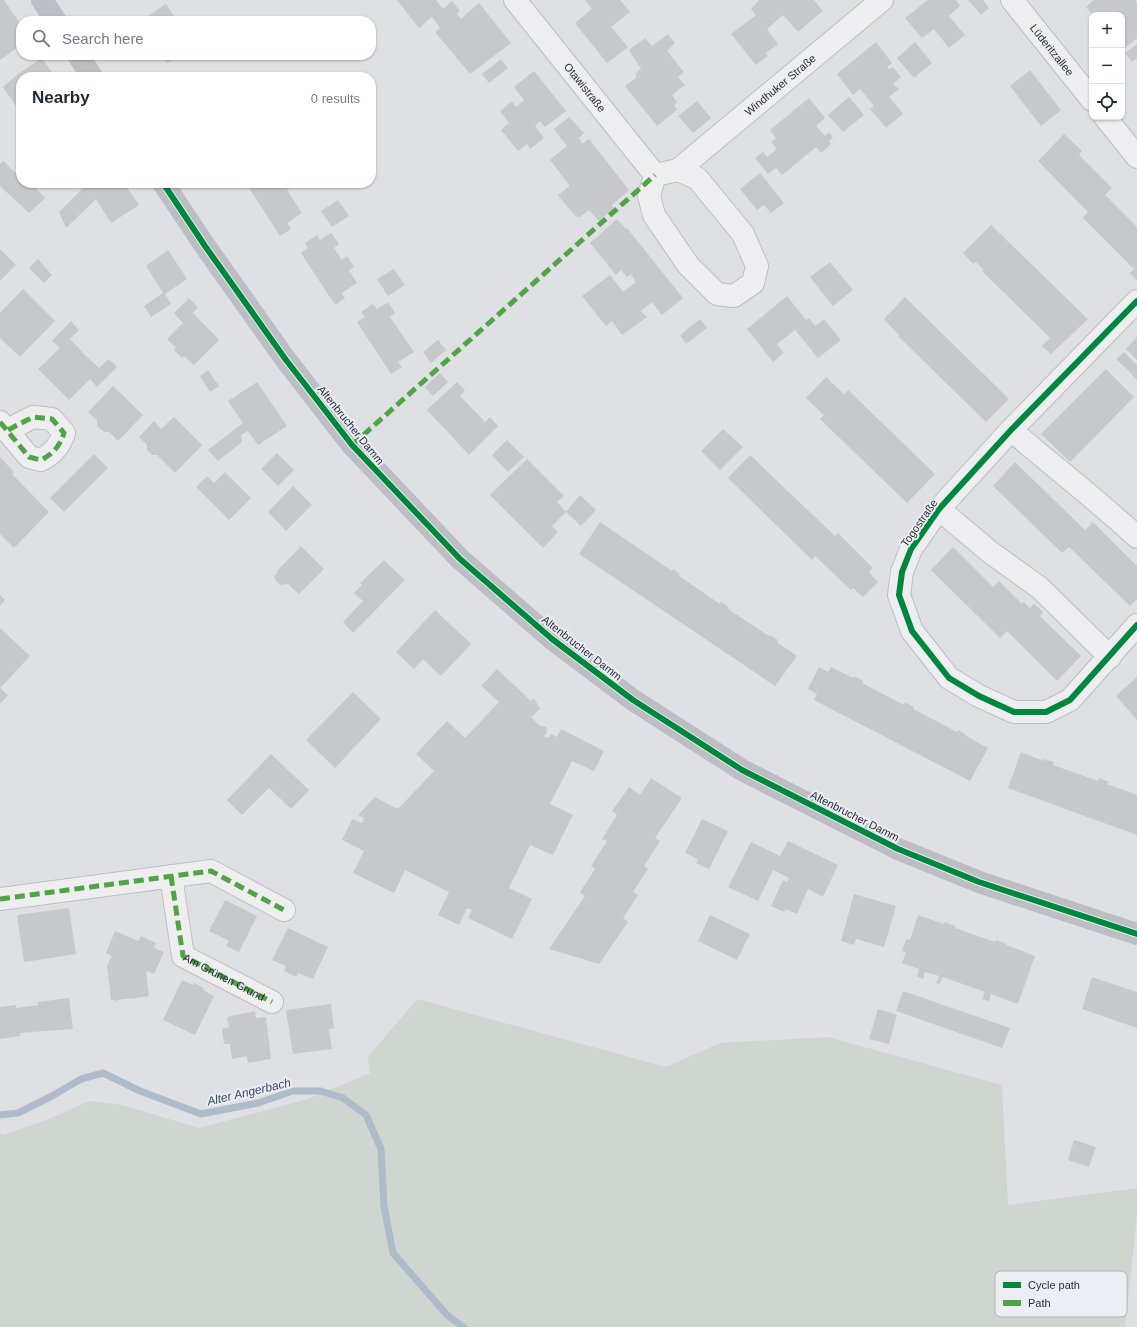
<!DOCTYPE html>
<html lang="en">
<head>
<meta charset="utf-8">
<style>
	:root { --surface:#fff; --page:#f2f2f3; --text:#1f2937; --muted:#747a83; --line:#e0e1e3 }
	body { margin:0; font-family:Arial,sans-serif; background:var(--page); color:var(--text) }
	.controls { position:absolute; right:12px; top:12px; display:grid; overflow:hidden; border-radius:8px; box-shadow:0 1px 3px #0004 }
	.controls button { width:36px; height:36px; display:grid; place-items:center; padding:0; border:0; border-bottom:1px solid var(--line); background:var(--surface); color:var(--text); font:20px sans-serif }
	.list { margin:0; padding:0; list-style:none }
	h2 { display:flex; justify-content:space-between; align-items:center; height:52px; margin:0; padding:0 16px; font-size:17px }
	h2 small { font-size:13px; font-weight:400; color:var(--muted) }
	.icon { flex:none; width:22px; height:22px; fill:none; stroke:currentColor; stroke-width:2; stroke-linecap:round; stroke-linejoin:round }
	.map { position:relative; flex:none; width:1137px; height:1327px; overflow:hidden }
	.search { position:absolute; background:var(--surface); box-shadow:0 1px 3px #0004; left:16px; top:16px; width:360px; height:44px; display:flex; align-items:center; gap:10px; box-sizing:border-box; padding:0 14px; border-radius:16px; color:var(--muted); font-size:15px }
	.panel { position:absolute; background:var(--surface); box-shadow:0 1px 3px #0004; left:16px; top:72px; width:360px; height:116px; border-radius:16px }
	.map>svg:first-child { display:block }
	.green { fill:#ced6cf }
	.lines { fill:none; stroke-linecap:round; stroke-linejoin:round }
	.stream { stroke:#afbacb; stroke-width:7 }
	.building { fill:#c7c8cb }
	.street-casing { stroke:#bdbec1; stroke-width:24 }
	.street { stroke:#eeeef0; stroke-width:22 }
	.secondary { stroke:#bdbec3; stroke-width:22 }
	.quiet { stroke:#51a445; stroke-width:5; stroke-dasharray:10 5; stroke-linecap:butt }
	.cycleway-casing { stroke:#eceef3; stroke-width:8 }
	.cycleway { stroke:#00873e; stroke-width:6 }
	.labels { text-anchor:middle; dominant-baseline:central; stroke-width:4; stroke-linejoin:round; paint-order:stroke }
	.street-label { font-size:11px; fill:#282d39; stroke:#eceef3 }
	.water-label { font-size:12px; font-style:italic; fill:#374968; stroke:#eceef3 }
	.key { fill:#eceef3; stroke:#b1b4bb; stroke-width:1 }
	.key-label { font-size:11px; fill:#282d39 }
</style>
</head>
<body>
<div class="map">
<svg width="1137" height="1327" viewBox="0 0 1137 1327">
	<rect width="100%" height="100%" fill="#dfe0e3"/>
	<polygon class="green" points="417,999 666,1067 720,1043 828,1037 1002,1085 1008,1205 1137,1188 1137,1215 1125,1327 0,1327 0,1134 4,1135 51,1118 89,1101 122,1105 199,1128 308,1099 370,1073 368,1057"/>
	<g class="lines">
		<polyline class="stream" points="0,1115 18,1113 52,1096 81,1079 103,1073 140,1091 201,1114 258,1103 293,1091 321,1091 343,1098 366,1115 381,1149 384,1206 393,1253 447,1315 463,1327"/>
	</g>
	<g class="building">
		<polygon points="0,0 4,0 21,25 21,45 0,60"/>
		<polygon points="397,0 436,0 443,9 452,1 460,11 457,14 461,19 479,3 511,43 470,74 435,32 440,28 432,17 419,28"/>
		<polygon points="585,0 620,0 630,12 611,27 628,47 607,63 575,23 592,9"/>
		<polygon points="759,0 814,0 823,11 798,32 783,15 767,29 778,44 766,53 768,56 756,65 731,34 756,15 751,9"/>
		<polygon points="928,0 956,0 960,6 949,16 965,35 949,48 934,29 922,38 905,18"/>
		<polygon points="968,0 983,0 989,8 981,15"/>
		<polygon points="1094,0 1135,0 1137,3 1137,38 1122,50 1122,15 1092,15 1086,7"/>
		<polygon points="166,4 177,21 140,21"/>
		<polygon points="668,34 675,43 667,51 684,72 678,77 685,85 672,95 677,102 674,105 677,110 657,126 625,86 636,78 636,73 641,69 629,50 645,38 652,46"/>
		<polygon points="876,42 892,63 887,67 889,69 893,67 901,77 893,84 899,89 889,97 903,114 886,128 870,109 874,106 860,89 853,95 837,74"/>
		<polygon points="915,42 932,63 914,78 897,58"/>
		<polygon points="1137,44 1137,58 1132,62 1125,53"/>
		<polygon points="161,55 180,55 167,63"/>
		<polygon points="42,58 55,77 21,77 21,103 16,106 3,87 18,74"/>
		<polygon points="501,59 508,68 489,83 482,74"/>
		<polygon points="1030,70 1061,110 1041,126 1010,86"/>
		<polygon points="534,71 566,111 545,127 540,121 535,126 544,138 530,149 527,144 518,151 501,130 509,123 500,111 512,101 516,107 524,100 514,87"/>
		<polygon points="216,73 219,77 210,77"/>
		<polygon points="849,97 864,115 843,132 828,115"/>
		<polygon points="809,98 825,118 816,126 825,136 829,132 833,137 829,141 831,144 821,153 816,147 782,175 776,168 768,174 755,158 763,152 767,157 777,149 771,142 776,138 770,130"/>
		<polygon points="697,101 711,118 693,133 678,116"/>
		<polygon points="569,117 584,133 579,138 582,144 589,139 629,190 612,205 614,208 599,221 589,210 580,217 575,216 558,195 570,186 550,160 567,146 554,129"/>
		<polygon points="1064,134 1082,151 1079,155 1112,188 1105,195 1137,227 1137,281 1130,273 1134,269 1083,218 1088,212 1038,161"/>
		<polygon points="3,161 21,178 21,183 31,183 45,198 29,213 0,186 0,164"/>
		<polygon points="760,173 784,203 771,213 764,205 757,210 740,189"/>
		<polygon points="85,183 124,183 139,205 111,223 96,199 66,228 59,212 86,185"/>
		<polygon points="246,183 286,183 290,188 287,190 302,213 287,223 291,229 280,236"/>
		<polygon points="338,200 349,216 332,227 321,211"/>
		<polygon points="617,219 626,229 627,228 683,298 662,315 652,302 641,311 647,317 622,335 612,321 606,326 582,296 610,275 623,292 636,282 631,274 627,277 621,270 616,275 590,243"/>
		<polygon points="991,225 1088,319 1051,354 1042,346 1050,338 995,284 982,271 984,270 976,262 973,264 963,253"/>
		<polygon points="331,233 339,244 334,248 342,260 347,256 354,267 349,270 357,283 342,293 345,298 335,305 301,253 308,248 305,243 317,235 320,240"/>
		<polygon points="0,249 16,265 0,281"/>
		<polygon points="168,250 187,279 165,294 171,304 151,317 144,306 163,293 146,266"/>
		<polygon points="38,259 52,275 44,283 29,268"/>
		<polygon points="830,262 853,290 833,306 810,277"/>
		<polygon points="394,269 405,285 388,296 377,279"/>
		<polygon points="23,289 55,321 20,357 0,338 0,313"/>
		<polygon points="787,296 806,320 809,318 815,326 824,319 841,340 818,358 795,330 777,344 784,353 773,362 747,329"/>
		<polygon points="905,297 1009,399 986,422 898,336 899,335 884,319"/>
		<polygon points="189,298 198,307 193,313 219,340 194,365 184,356 182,358 174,350 176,348 167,339 183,323 174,313"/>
		<polygon points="388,302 395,313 390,317 414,352 398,362 402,367 391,374 357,322 365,317 361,312 373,304 377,309"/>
		<polygon points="700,319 707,328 686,344 680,335"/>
		<polygon points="71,321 79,330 70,339 84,354 99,368 109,359 117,367 97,387 90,379 69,400 38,369 60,348 52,341"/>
		<polygon points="1137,337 1137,360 1126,349"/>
		<polygon points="438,340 446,350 431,363 423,352"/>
		<polygon points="1124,352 1137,365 1137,380 1131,374 1135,370 1131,373 1116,359"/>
		<polygon points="1106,369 1134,397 1070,462 1041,434"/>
		<polygon points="208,370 219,386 210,392 200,376"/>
		<polygon points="440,373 448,382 433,396 425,387"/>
		<polygon points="826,377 844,394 848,390 935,474 907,503 820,419 824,415 806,398"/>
		<polygon points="257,382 287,426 258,445 248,431 241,435 242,442 218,461 208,450 243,423 228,401"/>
		<polygon points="457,382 465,390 460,396 485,422 490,417 498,426 469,455 427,410"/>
		<polygon points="113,386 143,415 118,441 109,432 104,432 97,426 97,420 88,412"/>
		<polygon points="174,417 202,445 175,473 157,455 152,455 147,450 147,445 139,437 154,421 161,429"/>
		<polygon points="723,429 743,447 720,470 701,451"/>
		<polygon points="507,440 524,457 508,472 492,455"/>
		<polygon points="277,453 294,470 278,486 261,469"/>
		<polygon points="94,454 108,468 64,512 50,498"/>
		<polygon points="750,455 835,536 838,533 873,568 869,572 878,582 863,597 853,588 851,590 815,556 812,560 728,478"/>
		<polygon points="0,457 14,472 12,474 49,512 14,548 0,534"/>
		<polygon points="527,459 564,496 557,502 566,512 580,495 596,510 581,526 566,512 552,526 558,532 543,548 490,495"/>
		<polygon points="1015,462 1085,530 1093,522 1137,566 1137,599 1130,606 1069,547 1062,553 993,486"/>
		<polygon points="225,472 251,498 229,520 196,487 207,476 214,483"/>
		<polygon points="293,486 312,505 286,531 268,512"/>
		<polygon points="600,522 672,571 673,569 680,574 679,576 720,604 721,602 729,607 728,609 769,636 770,635 778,640 777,642 797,656 775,686 579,554"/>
		<polygon points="301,546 324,569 299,594 288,584 282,585 277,583 274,577 277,573 276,572"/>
		<polygon points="953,547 993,587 999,581 1022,604 1024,602 1030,608 1034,604 1043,612 1040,616 1081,656 1057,681 1007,631 1000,638 931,570"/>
		<polygon points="384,560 405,580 353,633 343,622 363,601 354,593 362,585 360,583"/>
		<polygon points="0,595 5,600 0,606"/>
		<polygon points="435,610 471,644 441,676 423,659 414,669 396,652"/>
		<polygon points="0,628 30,656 0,688 8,695 0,704"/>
		<polygon points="819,667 828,672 831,667 853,678 854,676 863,681 862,683 904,705 905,702 914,707 913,709 957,732 958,730 966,735 966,736 988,748 970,781 814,700 817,694 808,689"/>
		<polygon points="497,669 531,701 534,698 540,709 531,717 539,725 546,727 547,732 544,736 548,738 551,734 557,737 561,729 604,751 594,771 572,761 550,804 573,815 553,855 530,845 509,888 532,899 512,939 468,918 472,910 467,908 459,925 438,915 449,892 405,870 394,893 353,873 364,851 342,840 352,819 362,823 364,818 358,815 375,797 398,809 434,771 416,754 447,721 465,738 499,702 481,686"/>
		<polygon points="1137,677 1137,720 1116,696"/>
		<polygon points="353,692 381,719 335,768 306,740"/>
		<polygon points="1021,752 1043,761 1044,759 1054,762 1053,765 1098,781 1099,778 1109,782 1107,784 1137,795 1137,835 1008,788"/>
		<polygon points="271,754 309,790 291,809 269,788 242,815 227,800"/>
		<polygon points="651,778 682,798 655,838 660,841 644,866 648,869 633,892 638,895 623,918 628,922 599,964 549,949 585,896 580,892 595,869 591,866 607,841 602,839 617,815 612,811 629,787 640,795"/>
		<polygon points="702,819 728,831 709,869 696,863 698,859 685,853"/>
		<polygon points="788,841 838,865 823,897 808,889 797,914 786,909 784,912 771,906 783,880 787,882 789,878 773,870 758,901 728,887 751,842 780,856"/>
		<polygon points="854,894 896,906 884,947 856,939 854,945 841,941"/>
		<polygon points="225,900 257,916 239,952 226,946 229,941 209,931"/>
		<polygon points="69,908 76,954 24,962 17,915"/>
		<polygon points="710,915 750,934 737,960 698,941"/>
		<polygon points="918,915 944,924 945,922 955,926 955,928 995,942 996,940 1007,944 1006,945 1035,956 1018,1004 991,994 989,1001 982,999 985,992 943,977 940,984 936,983 939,976 925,972 923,979 917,976 919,969 902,963 906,952 902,951 906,939 910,940"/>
		<polygon points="288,928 328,947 313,979 298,973 296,977 284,971 286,966 272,960"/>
		<polygon points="115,931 138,941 141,936 156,943 154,948 164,952 154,974 147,971 146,973 149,996 135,998 135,1000 133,998 117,1000 115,1003 115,1000 111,1000 107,966 112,956 106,953"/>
		<polygon points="1092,977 1137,992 1137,1028 1082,1009"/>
		<polygon points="182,980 193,985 194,983 204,988 203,990 214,996 195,1035 163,1020"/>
		<polygon points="903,991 1010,1028 1002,1048 896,1011"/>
		<polygon points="69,998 73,1029 20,1033 20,1036 0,1039 0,1007 16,1005 16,1008 38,1005 38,1002"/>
		<polygon points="331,1004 334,1028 329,1029 332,1049 293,1054 286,1010"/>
		<polygon points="878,1009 897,1015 889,1044 869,1039"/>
		<polygon points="255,1011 256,1018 266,1017 271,1059 248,1063 247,1056 232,1059 230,1044 224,1044 222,1029 229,1027 227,1017"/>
		<polygon points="1074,1140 1096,1147 1089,1167 1068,1160"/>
	</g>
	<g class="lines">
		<defs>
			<g id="street">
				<path id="s1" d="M515,0L655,175"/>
				<path id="s2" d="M1012,0L1092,100"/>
				<polyline points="1105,117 1137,157"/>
				<polygon points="678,170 697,178 743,234 757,266 753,283 734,296 717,294 688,265 654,215 649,196 655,175"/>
				<path id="s3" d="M678,170L882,0"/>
				<polyline points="1137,301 1011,430 939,509 911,549 902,572 899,595 912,631 949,678 979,696 1014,712 1046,712 1070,700 1137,625"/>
				<path d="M0,422L29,457L41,460C53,454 60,446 64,433L52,419L33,417L6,431"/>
				<path d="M1011,430C1053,466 1097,500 1137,537"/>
				<polyline points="939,509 990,552 1040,588 1110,657"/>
				<polyline points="171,876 183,956 272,1002"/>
				<polyline points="0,899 211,871 284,910"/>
			</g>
		</defs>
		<use href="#street" class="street-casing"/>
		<use href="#street" class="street"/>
		<g class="secondary">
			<polyline points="42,0 56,21"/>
			<polyline points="78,55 92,77"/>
			<polyline points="163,183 205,246 286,360 352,445 460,559 552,639 633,700 742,770 898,849 979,882 1137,934"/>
		</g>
		<g class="quiet">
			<path d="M0,422L29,457L41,460C53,454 60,446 64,433L52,419L33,417L6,431"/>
			<polyline points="352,445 655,175"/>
			<path id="s4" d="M171,876L183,956L272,1002"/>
			<polyline points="0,899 211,871 284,910"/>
		</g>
		<defs>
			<g id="cycleway">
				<polyline points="163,183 205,246 286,360 352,445 460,559 552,639 633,700 742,770 898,849 979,882 1137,934"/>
				<polyline points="1137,301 1011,430 939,509 911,549 902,572 899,595 912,631 949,678 979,696 1014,712 1046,712 1070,700 1137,625"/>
			</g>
		</defs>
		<use href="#cycleway" class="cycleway-casing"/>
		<use href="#cycleway" class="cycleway"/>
	</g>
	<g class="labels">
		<g class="street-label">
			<text stroke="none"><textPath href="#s2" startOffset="64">Lüderitzallee</textPath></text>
			<text stroke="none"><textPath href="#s3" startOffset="133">Windhuker Straße</textPath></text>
			<text stroke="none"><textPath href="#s1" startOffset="112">Otawistraße</textPath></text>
			<text transform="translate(351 425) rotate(51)">Altenbrucher Damm</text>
			<text transform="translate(919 523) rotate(-55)">Togostraße</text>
			<text transform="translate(582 648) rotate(38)">Altenbrucher Damm</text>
			<text transform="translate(855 816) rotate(27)">Altenbrucher Damm</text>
			<text stroke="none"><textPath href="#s4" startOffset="127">Am Grünen Grund</textPath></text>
		</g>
		<g class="water-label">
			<text transform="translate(249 1092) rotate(-13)">Alter Angerbach</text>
		</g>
	</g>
	<rect x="995" y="1271" width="132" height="46" rx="6" class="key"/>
	<rect x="1003" y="1282" width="18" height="6" fill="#00873e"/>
	<rect x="1003" y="1300" width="18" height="6" fill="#51a445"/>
	<g class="key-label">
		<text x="1028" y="1289">Cycle path</text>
		<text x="1028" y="1307">Path</text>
	</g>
</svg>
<div class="controls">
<button>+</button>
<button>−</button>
<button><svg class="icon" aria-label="locate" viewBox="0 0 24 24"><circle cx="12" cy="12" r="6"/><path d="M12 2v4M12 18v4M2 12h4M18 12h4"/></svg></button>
</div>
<div class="search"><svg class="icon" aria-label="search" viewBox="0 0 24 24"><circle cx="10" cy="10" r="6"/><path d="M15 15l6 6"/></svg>Search here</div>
<section class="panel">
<h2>Nearby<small>0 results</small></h2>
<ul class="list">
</ul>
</section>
</div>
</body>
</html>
